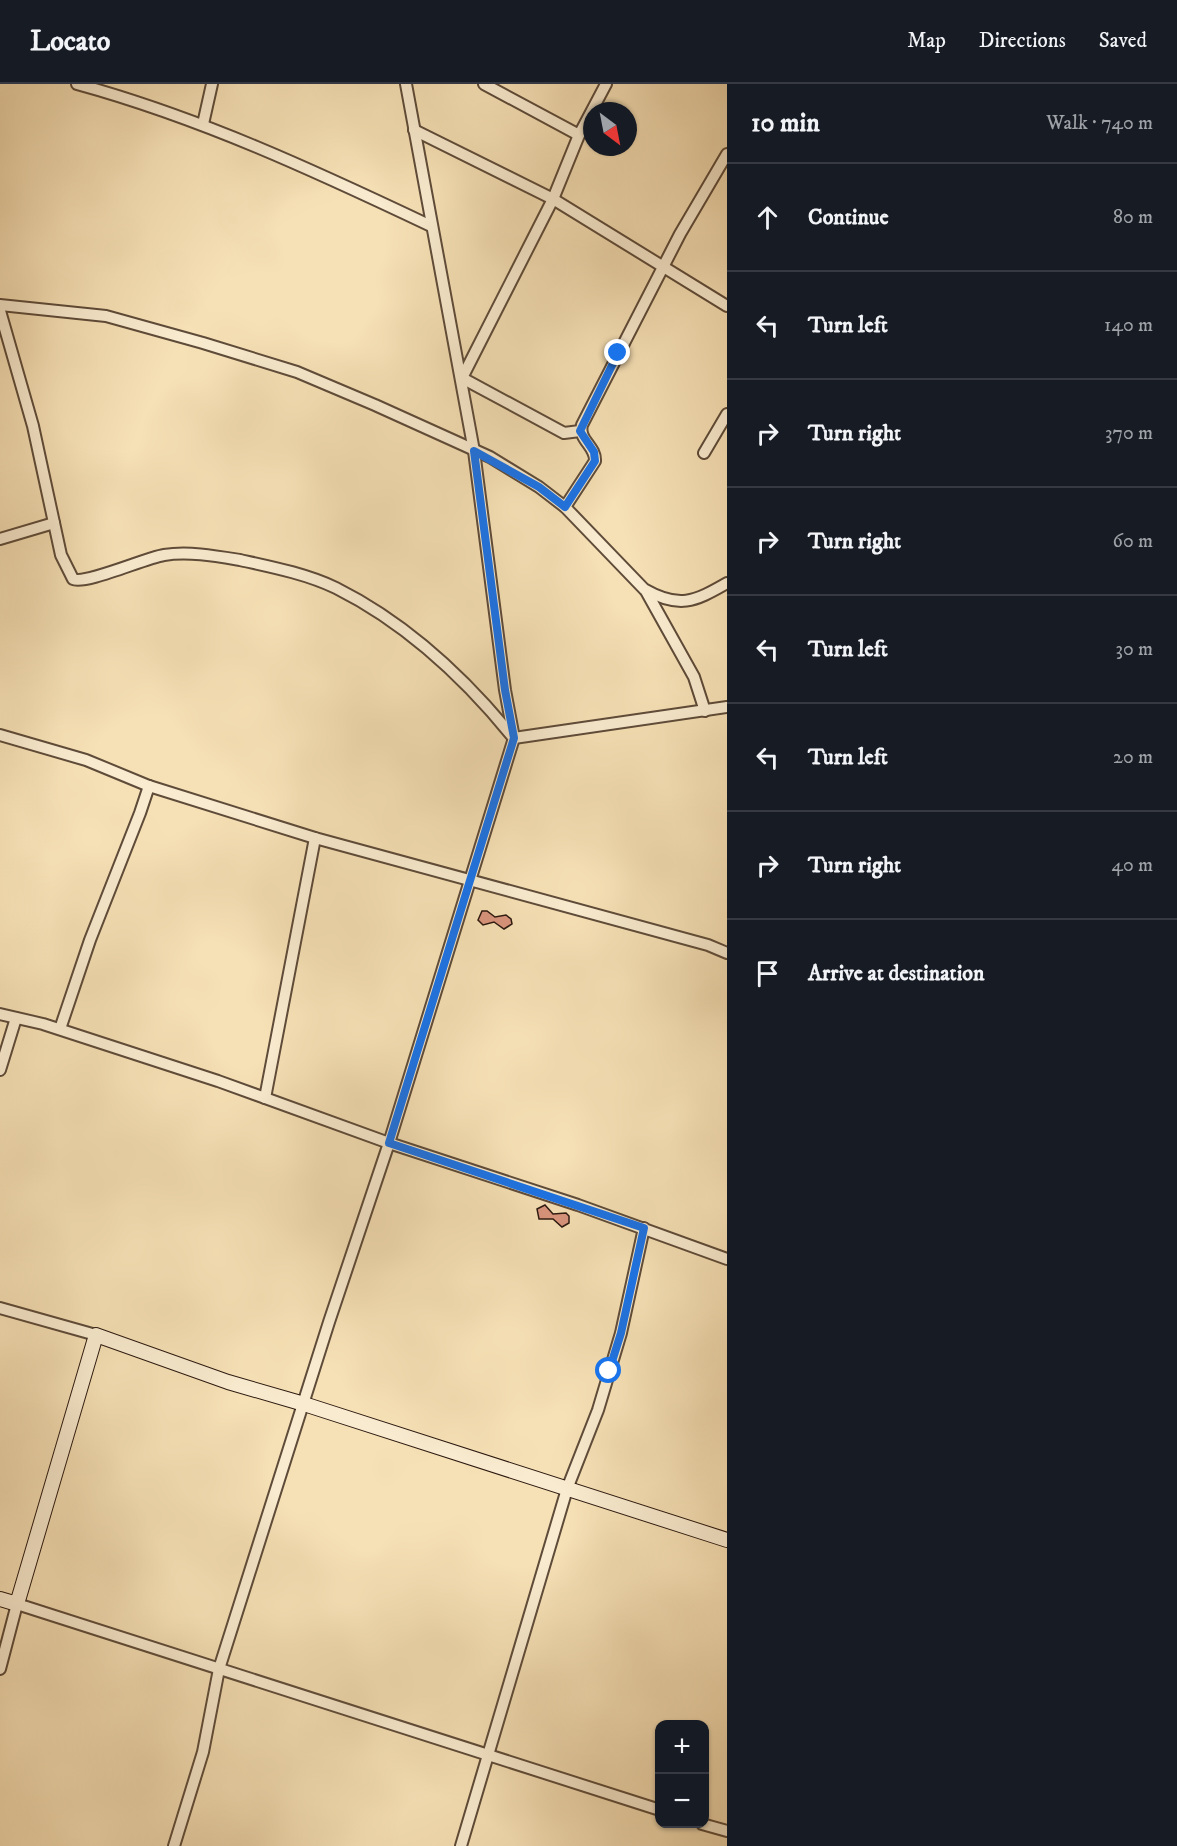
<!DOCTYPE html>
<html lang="en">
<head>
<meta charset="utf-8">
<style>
	:root { --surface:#171b24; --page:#20242c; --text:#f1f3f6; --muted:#9ea1a6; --line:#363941 }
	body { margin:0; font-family:"IM FELL DW Pica",serif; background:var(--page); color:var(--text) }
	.controls { position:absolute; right:18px; bottom:18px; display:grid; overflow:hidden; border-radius:12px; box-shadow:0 2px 4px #0004 }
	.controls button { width:54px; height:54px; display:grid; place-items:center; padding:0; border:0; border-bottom:2px solid var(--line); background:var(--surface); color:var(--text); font:30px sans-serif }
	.compass { position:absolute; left:583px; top:18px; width:54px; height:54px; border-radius:50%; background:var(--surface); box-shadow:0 2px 4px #0004; rotate:148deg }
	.stop { position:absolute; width:18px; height:18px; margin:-14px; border:4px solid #1a73e8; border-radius:50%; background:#fff }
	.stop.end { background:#1a73e8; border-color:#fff; box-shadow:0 2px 6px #0008 }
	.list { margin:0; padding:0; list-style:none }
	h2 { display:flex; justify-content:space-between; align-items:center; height:78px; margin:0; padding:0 24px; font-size:26px }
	h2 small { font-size:20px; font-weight:400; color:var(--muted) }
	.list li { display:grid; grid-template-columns:39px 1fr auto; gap:18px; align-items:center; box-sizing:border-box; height:108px; padding:0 24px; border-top:2px solid var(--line) }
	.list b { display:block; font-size:22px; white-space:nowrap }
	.list em { font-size:20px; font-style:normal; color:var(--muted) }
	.icon { flex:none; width:33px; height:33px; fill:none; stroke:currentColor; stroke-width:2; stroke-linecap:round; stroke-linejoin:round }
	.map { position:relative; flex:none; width:727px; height:1762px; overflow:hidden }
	header { display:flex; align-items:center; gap:36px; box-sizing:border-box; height:84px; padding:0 30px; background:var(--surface); border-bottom:2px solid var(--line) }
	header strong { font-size:28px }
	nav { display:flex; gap:33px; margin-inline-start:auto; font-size:21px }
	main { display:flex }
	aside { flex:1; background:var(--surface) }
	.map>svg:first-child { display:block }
	.building { fill:#da957e; stroke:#2c1910; stroke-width:1.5 }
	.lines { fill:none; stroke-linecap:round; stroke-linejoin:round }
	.street-casing { stroke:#5e4b39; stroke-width:14 }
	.secondary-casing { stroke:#2c1910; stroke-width:16 }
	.street { stroke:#f9ebcf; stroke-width:10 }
	.secondary { stroke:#f9ebcf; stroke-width:14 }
	.route { stroke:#1a73e8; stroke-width:8 }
</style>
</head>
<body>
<header>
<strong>Locato</strong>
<nav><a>Map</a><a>Directions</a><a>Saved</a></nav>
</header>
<main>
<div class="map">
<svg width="727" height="1762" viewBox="0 0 727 1762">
	<rect width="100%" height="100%" fill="#f6e0b5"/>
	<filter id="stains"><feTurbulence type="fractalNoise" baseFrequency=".00333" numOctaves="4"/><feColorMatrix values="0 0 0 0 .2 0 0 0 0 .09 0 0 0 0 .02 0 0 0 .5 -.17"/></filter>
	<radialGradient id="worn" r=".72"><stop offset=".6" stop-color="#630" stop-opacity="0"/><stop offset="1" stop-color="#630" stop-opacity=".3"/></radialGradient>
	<g class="building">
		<polygon points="482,827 487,827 495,833 506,831 511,835 512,840 504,845 494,838 483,841 478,836"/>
		<polygon points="545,1121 553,1130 566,1129 569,1132 569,1139 562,1143 553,1135 539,1135 537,1125"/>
	</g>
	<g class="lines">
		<defs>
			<g id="street">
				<path d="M77,0C201,34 315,87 431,142"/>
				<polyline points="484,0 579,51"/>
				<polyline points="203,40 212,0"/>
				<polyline points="414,46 553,115 727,222"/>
				<path d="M0,221L106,232L203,259L297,288L375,321L490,373L539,403L565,423L644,505C679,525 694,518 727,499"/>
				<path d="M0,227L33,342L61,471L73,495C85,501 145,474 164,471C188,467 216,472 240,476C272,483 307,490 336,504C406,539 463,592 512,652"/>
				<polyline points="580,347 564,349 462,294 553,115 579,51 606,0"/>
				<polyline points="704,369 727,330"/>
				<path d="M565,423L595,377C596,362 578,356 582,341L680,150L727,70"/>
				<polyline points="0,455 54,439"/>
				<polyline points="646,507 694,593 705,627"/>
				<polyline points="0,651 86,676 149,702 315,754 708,861 727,869"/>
				<polyline points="514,654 727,623"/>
				<polyline points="0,930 43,940 218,997 389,1059 578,1121 727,1175"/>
				<polyline points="60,945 90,856 140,729 149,702"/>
				<polyline points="0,986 16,934"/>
				<polyline points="265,1014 315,754"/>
				<polyline points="0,1224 96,1251"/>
				<polyline points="0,1585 17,1520 660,1726"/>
				<polyline points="702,1740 727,1747"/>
				<polyline points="174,1762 203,1668 219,1585 329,1238 389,1059 514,654 505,606 474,367 406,0"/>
				<polyline points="461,1762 567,1405 598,1326 621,1249 644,1144"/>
			</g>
			<polyline id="secondary" points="0,1515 17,1520 96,1251 228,1298 304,1320 727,1456"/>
		</defs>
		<use href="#street" class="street-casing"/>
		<use href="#secondary" class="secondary-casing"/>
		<use href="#street" class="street"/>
		<use href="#secondary" class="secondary"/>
	</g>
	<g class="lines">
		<polyline class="route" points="609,1287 621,1249 644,1144 389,1059 514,654 505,606 474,367 539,403 565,423 595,377 594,368 580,347 618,269"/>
	</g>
	<rect width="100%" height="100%" filter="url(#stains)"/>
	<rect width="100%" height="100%" fill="url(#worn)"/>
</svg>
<div class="controls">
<button>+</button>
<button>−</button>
</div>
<svg class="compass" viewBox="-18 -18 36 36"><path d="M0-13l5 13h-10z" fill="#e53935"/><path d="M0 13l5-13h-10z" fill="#9ea1a6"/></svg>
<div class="stop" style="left:609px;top:1287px"></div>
<div class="stop end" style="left:618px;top:269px"></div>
</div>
<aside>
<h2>10 min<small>Walk · 740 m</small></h2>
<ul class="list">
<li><svg class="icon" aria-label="ahead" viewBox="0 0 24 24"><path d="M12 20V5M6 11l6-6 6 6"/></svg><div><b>Continue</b></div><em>80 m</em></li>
<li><svg class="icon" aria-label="left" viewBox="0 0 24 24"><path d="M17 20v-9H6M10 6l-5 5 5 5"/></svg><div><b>Turn left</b></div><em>140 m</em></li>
<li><svg class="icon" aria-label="right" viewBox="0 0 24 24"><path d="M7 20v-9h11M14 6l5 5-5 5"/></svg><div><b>Turn right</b></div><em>370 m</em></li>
<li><svg class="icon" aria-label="right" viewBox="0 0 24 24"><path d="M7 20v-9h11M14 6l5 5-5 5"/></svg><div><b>Turn right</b></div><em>60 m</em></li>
<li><svg class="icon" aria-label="left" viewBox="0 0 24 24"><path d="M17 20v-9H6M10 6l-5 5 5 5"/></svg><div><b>Turn left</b></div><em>30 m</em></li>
<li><svg class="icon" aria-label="left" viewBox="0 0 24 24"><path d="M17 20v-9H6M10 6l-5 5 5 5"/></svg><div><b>Turn left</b></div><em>20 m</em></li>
<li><svg class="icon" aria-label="right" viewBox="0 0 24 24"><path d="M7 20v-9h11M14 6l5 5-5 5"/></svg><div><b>Turn right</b></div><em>40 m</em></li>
<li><svg class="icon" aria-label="arrive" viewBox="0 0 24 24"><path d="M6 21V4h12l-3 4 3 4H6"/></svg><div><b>Arrive at destination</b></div></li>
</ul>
</aside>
</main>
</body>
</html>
